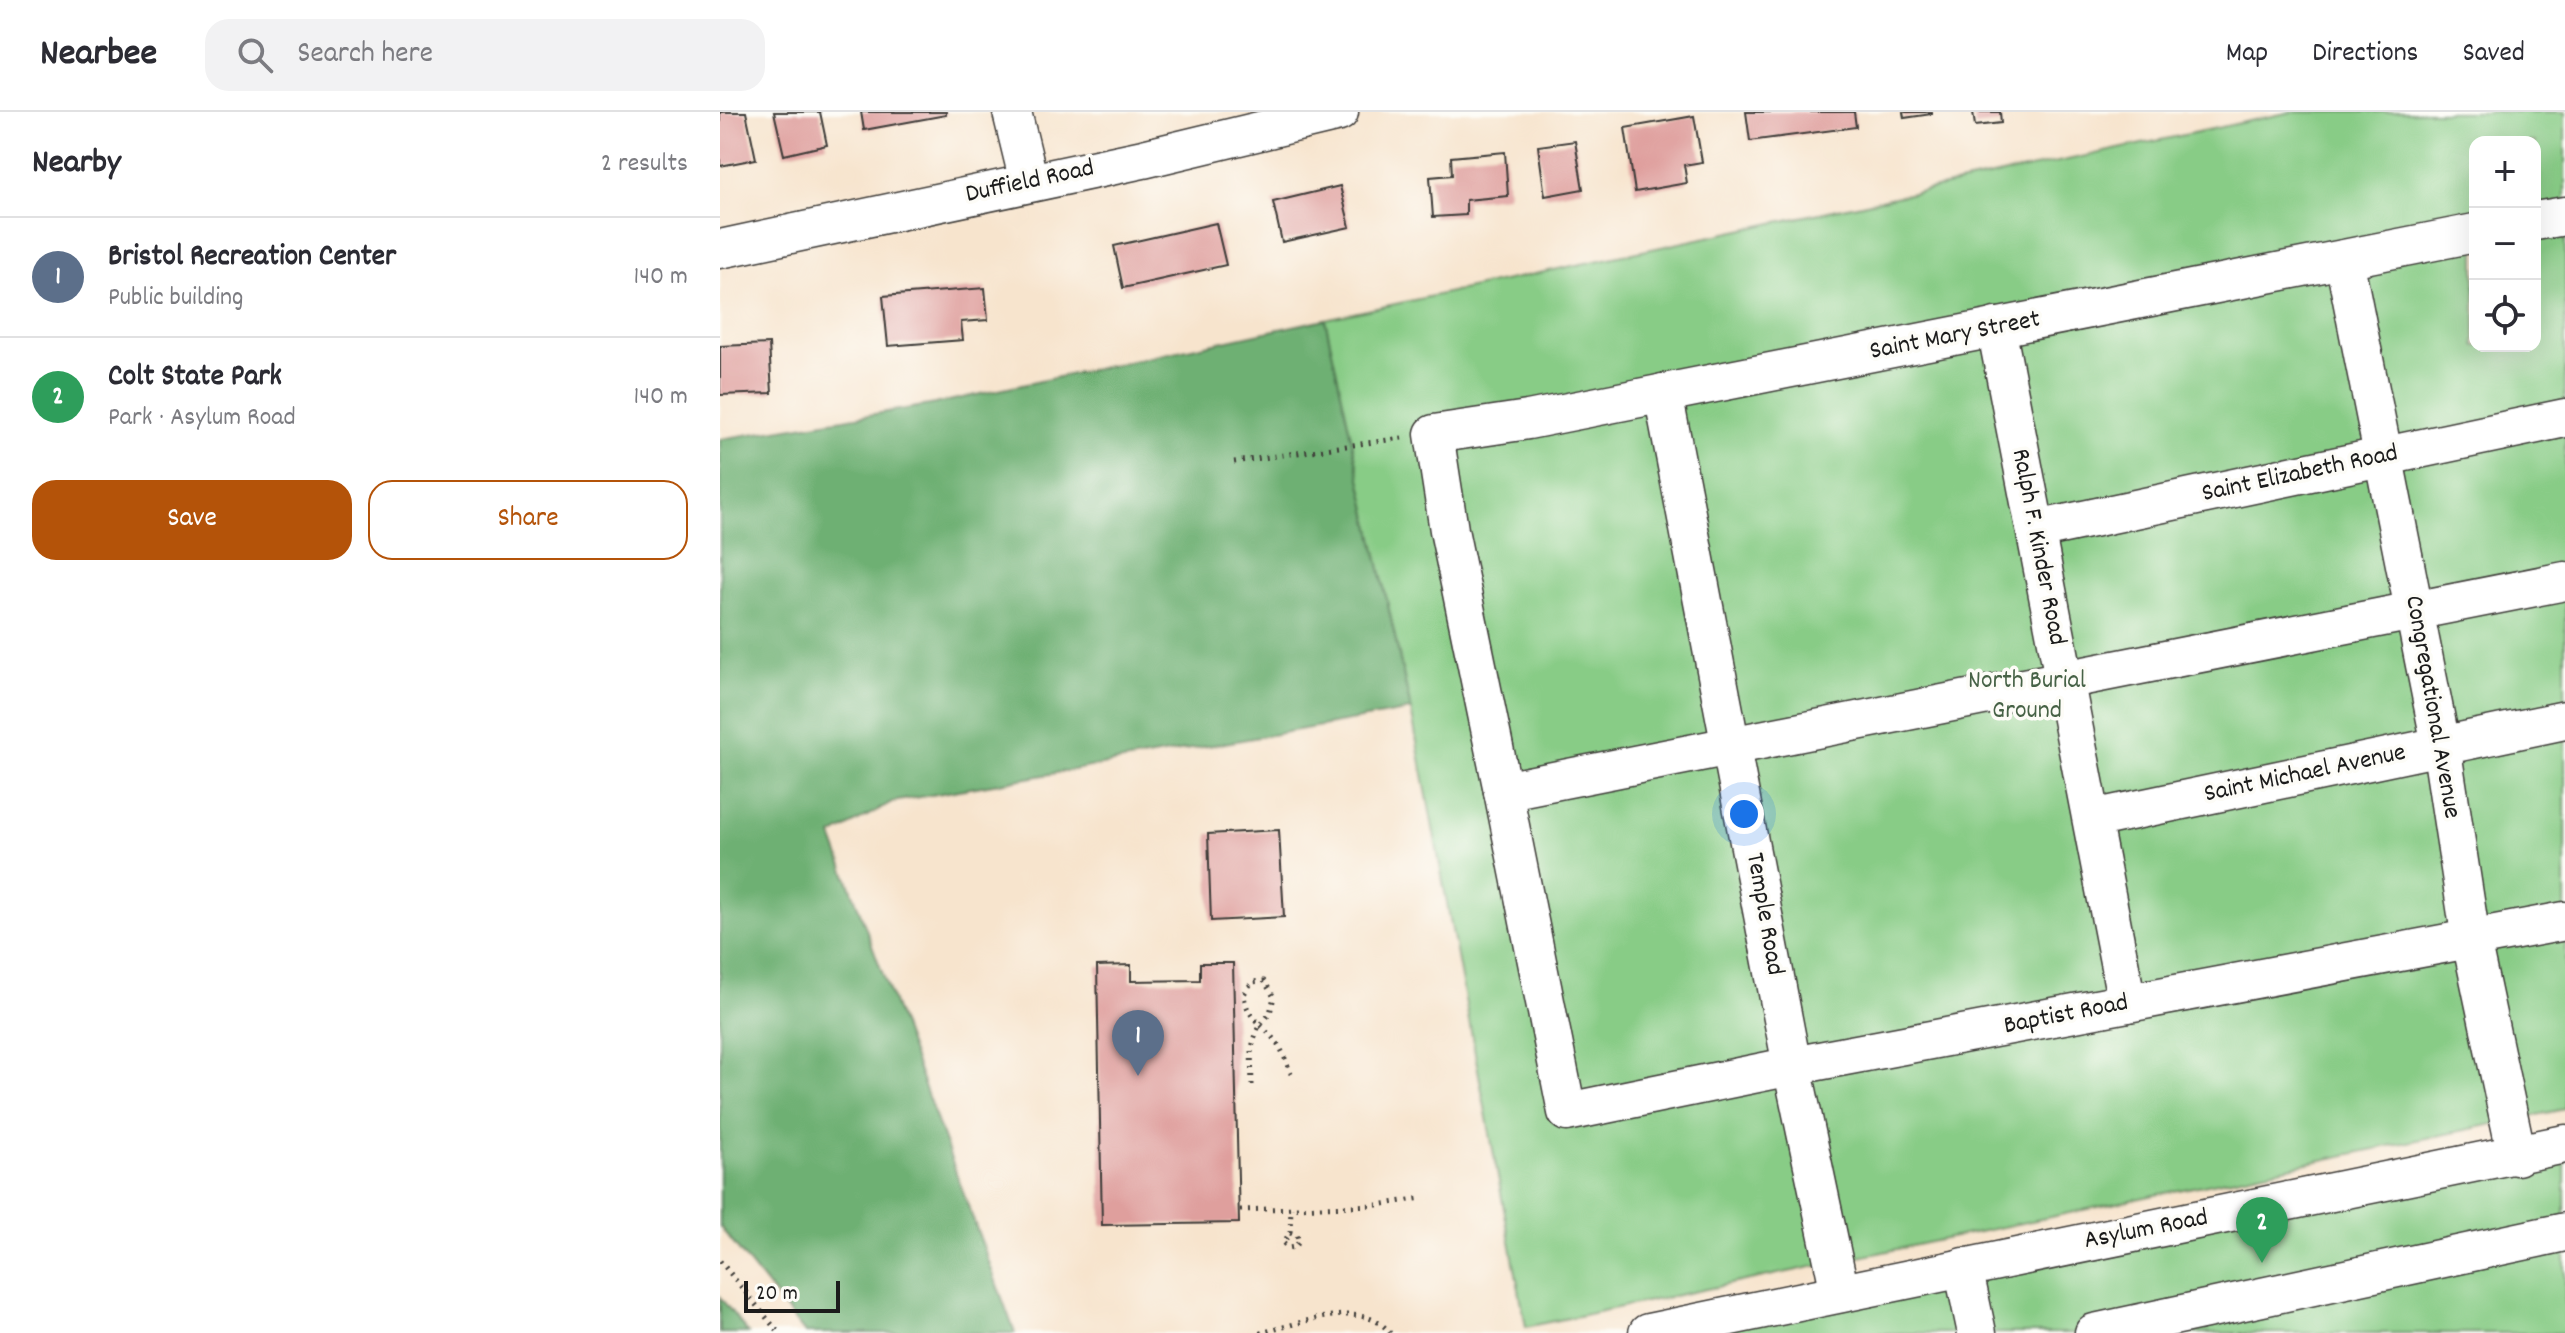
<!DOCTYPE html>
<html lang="en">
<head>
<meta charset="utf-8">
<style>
	:root { --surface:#fff; --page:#f2f2f3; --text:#2b2b33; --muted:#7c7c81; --line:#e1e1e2; --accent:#b45309 }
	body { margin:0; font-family:Dekko,sans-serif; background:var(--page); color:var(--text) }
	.controls { position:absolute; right:24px; top:24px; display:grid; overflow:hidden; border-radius:16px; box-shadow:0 8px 32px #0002 }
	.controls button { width:72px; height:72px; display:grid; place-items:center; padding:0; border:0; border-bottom:2px solid var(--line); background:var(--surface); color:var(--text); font:40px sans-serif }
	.scale { position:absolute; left:24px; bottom:20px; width:96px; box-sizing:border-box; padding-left:8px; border:4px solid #1c1c1c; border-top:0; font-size:22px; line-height:28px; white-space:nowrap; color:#1c1c1c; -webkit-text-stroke:6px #fdfcf7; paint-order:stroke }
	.you { position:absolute; left:1024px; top:702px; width:28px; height:28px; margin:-20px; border:6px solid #fff; border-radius:50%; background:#1a73e8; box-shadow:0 0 0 12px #1a73e833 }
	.badge { display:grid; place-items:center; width:52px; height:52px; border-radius:50%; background:var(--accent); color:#fff; font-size:26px; font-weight:700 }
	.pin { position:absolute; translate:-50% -66px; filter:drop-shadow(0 2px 4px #0008) }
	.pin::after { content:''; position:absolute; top:42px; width:28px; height:24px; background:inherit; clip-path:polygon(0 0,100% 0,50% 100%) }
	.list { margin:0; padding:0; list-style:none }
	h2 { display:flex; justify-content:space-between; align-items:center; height:104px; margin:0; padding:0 32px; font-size:34px }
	h2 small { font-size:26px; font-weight:400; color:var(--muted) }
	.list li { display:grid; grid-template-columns:52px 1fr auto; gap:24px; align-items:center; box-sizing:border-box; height:120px; padding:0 32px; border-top:2px solid var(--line) }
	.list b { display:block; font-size:30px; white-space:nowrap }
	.list p { margin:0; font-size:26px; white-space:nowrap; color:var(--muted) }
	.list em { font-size:26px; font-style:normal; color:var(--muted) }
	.actions { display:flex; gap:16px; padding:24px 32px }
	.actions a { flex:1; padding:18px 0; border:2px solid var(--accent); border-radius:24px; text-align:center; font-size:28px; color:var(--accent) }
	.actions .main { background:var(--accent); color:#fff }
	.icon { flex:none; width:44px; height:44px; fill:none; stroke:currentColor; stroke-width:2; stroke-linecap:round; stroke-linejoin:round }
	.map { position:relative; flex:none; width:1845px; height:1221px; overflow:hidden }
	header { display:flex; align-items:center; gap:48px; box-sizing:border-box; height:112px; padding:0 40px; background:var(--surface); border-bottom:2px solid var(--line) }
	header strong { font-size:38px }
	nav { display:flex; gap:44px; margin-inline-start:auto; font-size:28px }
	.search { width:560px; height:72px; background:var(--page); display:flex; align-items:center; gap:20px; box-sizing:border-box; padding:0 28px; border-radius:24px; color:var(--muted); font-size:30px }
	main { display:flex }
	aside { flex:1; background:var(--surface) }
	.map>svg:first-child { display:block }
	.green { fill:#88cc86; stroke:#527451; stroke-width:2; fill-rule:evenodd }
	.forest { fill:#6eb073; stroke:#456648; stroke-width:2 }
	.building { fill:#df9f9d }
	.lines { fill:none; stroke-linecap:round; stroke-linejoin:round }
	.minor-casing { stroke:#3d3a37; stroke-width:41 }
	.path { stroke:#3d3a37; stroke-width:5; stroke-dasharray:2 6; stroke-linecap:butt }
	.minor { stroke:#fff; stroke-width:38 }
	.labels { text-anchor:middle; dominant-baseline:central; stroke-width:7; stroke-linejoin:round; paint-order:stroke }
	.street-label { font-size:26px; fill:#1c1c1c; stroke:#fdfcf7 }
	.park-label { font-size:26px; fill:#476246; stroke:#fdfcf7 }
</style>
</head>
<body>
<header>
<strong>Nearbee</strong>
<div class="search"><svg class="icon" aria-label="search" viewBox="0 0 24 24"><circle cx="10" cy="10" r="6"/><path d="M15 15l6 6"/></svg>Search here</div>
<nav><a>Map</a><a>Directions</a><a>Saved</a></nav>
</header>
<main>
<aside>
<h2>Nearby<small>2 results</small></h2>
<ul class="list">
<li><span class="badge" style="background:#5c6f8a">1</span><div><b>Bristol Recreation Center</b><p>Public building</p></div><em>140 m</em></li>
<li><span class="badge" style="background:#2e9e5b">2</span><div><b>Colt State Park</b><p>Park · Asylum Road</p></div><em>140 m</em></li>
</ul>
<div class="actions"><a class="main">Save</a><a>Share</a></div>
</aside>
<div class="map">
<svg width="1845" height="1221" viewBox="0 0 1845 1221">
	<rect width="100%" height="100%" fill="#fdfcf7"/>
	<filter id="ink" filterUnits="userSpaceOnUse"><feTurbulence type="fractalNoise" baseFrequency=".0125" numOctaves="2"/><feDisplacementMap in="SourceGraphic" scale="16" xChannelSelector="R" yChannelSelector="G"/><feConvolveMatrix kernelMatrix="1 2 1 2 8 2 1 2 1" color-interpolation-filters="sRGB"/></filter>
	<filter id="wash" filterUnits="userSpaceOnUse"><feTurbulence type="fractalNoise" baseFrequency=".006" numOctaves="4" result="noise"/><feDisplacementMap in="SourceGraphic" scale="32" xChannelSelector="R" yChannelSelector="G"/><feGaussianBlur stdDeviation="1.8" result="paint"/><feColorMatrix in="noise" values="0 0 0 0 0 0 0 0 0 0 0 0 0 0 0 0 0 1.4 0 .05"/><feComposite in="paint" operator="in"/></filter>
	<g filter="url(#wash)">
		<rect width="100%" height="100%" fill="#f7e4cd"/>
		<g class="green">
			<path d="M1571,0H1845V997L806,1215L691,598L605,207ZM1755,30H1815V234H1755Z"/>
			<polygon points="1845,1033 1845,1221 925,1221"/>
		</g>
		<g class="forest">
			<polygon points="605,207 691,598 172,690 112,724 295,1221 85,1221 0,1115 0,327 210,293"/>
			<polygon points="0,1185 28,1221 0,1221"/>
		</g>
		<g id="blocks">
			<g class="building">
				<polygon points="0,0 26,0 36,47 0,54"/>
				<polygon points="54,0 100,0 107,33 64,43"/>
				<polygon points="141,0 226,0 226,3 144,18"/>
				<polygon points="1026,0 1134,0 1136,15 1030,29"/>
				<polygon points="1183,0 1212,0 1212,2 1184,6"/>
				<polygon points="1253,0 1280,0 1281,11 1255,14"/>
				<polygon points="974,4 982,50 964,53 967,71 915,80 905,16"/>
				<polygon points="855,29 863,77 825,84 818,34"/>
				<polygon points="785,40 788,84 746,88 746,103 713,105 710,65 732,63 731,45"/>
				<polygon points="620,74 630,115 562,130 553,90"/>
				<polygon points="496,111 506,153 403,176 394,134"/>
				<polygon points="265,176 268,208 241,210 243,228 168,234 163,184"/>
				<polygon points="49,232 52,281 0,283 0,234"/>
				<polygon points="559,718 564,805 491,809 488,722"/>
				<polygon points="480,851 513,851 519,1111 382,1113 377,854 411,853 411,869 480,868"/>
			</g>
		</g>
	</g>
	<g filter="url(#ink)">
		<use href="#blocks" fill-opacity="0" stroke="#3d3a37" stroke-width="2"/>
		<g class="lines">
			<defs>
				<g id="minor">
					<polyline points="292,0 309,70"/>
					<polyline points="1815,109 1845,104"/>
					<polyline points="1755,121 808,308 714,322 729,418 783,679 1845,469"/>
					<polyline points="0,137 423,47 619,0"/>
					<polyline points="1624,147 1721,633 1751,828 1797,1044"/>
					<polyline points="1276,215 1407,891"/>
					<polyline points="943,281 1072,954 1120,1181"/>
					<polyline points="1316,418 1845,306"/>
					<polyline points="783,679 847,1000 1072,954 1845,809"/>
					<polyline points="1372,707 1845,608"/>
					<polyline points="1243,1155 1257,1221"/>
					<polyline points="928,1221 1845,1032"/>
					<polyline points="1374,1221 1845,1120"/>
				</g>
			</defs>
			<use href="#minor" class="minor-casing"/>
			<g class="path">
				<polyline points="514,350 682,326"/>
				<path d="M532,973L531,938L538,916L540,914L550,901L554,885L544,869L532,870L524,882C526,906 543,913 557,931C563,939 567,952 571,962"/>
				<polyline points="520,1098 657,1093 702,1086"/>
				<polyline points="570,1121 577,1123 579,1130 575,1135 569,1136 563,1131 570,1121 571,1096"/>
				<polyline points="0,1149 59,1221"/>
				<path d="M540,1221C577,1213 643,1185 670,1221"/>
			</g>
			<use href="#minor" class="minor"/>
		</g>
	</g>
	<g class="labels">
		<g class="street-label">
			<text transform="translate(310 70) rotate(-12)">Duffield Road</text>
			<text transform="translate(1235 224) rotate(-11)">Saint Mary Street</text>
			<text transform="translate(1580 362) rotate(-12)">Saint Elizabeth Road</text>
			<text transform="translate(1318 435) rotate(79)">Ralph F. Kinder Road</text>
			<text transform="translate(1712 595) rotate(80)">Congregational Avenue</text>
			<text transform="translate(1585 662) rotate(-12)">Saint Michael Avenue</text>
			<text transform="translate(1044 802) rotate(80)">Temple Road</text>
			<text transform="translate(1346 903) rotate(-11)">Baptist Road</text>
			<text transform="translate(1426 1118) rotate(-11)">Asylum Road</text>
		</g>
		<g class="park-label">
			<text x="1307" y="569">North Burial<tspan x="1307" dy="30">Ground</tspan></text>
		</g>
	</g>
</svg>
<div class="controls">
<button>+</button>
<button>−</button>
<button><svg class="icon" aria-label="locate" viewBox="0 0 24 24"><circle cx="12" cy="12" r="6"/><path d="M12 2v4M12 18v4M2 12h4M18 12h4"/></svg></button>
</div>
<div class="scale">20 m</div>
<div class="you"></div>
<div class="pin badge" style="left:418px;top:964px;background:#5c6f8a">1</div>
<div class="pin badge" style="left:1542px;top:1151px;background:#2e9e5b">2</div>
</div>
</main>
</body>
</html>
